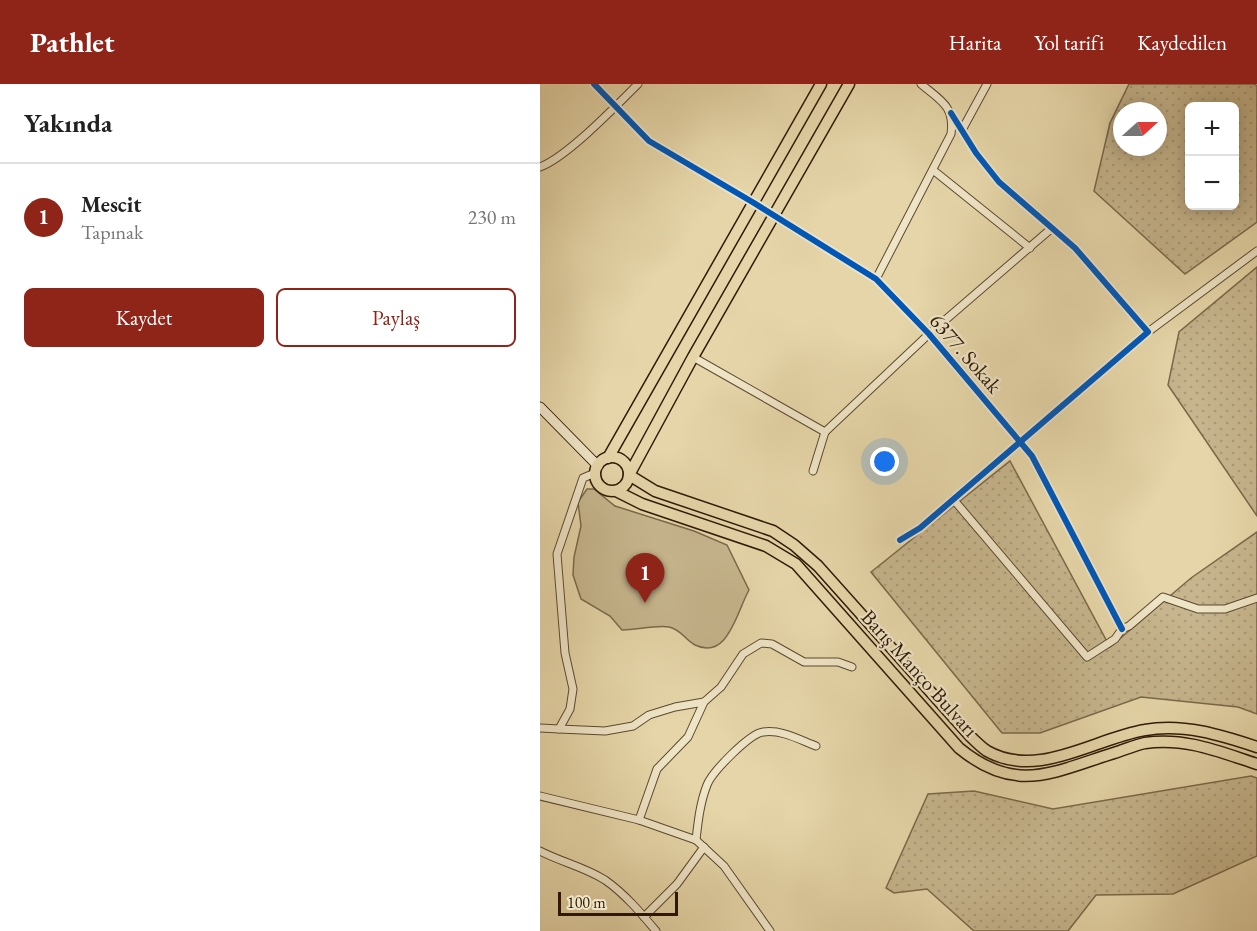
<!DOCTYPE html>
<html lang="tr">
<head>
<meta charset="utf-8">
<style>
	:root { --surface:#fff; --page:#f6f6f6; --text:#222; --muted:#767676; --line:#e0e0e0; --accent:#8f2418 }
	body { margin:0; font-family:"EB Garamond",serif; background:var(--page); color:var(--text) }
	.controls { position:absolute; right:18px; top:18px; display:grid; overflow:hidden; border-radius:9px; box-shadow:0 3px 15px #0003 }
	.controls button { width:54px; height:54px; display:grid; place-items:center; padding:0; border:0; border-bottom:2px solid var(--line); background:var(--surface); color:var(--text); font:30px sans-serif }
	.compass { position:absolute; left:573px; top:18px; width:54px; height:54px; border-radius:50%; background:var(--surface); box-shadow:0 3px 15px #0003; rotate:69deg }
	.scale { position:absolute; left:18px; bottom:15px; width:120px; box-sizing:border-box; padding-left:6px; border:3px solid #301a07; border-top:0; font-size:16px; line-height:21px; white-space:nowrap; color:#301a07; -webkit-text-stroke:4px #eee4c6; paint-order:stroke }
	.you { position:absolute; left:345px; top:378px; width:21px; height:21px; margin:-15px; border:4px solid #fff; border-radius:50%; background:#1a73e8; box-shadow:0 0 0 9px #1a73e833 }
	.badge { display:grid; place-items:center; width:39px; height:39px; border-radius:50%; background:var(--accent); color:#fff; font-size:20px; font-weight:700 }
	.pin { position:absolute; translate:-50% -50px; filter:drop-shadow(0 2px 3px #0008) }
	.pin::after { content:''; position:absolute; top:32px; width:21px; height:18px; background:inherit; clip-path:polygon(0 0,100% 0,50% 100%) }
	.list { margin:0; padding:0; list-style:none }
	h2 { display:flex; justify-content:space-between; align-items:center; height:78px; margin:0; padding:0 24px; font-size:26px }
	h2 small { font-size:20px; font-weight:400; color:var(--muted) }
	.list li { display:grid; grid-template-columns:39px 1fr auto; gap:18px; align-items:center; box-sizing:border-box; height:108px; padding:0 24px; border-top:2px solid var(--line) }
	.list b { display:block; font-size:22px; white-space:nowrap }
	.list p { margin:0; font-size:20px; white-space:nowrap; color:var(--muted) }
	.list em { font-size:20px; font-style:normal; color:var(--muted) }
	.actions { display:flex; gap:12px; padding:18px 24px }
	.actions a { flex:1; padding:14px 0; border:2px solid var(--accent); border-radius:9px; text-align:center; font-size:21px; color:var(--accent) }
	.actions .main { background:var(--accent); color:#fff }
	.map { position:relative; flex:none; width:717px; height:847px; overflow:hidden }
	header { display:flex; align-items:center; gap:36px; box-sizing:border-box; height:84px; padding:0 30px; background:var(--accent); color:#fff }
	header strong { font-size:28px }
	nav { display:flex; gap:33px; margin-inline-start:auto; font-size:21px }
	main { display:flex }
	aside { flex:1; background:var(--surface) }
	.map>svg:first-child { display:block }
	.grass { fill:url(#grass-dots); stroke:#7b684a; stroke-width:1.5; fill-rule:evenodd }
	.park { fill:#c6b58d; stroke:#7b684a; stroke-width:1.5 }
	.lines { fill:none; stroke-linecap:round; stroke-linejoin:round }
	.street-casing { stroke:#5d492f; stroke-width:9 }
	.secondary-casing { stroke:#301a07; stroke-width:11 }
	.primary-casing { stroke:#301a07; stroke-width:13 }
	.street { stroke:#eee4c6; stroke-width:7 }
	.secondary { stroke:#eee4c6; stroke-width:9 }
	.primary { stroke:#e5d5a8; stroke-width:10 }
	.cycleway-casing { stroke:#eee4c6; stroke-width:10 }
	.cycleway { stroke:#0057b8; stroke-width:6 }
	.labels { text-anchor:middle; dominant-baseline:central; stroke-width:4.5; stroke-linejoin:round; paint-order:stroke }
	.street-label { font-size:21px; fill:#301a07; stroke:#eee4c6 }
</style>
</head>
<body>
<header>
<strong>Pathlet</strong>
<nav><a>Harita</a><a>Yol tarifi</a><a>Kaydedilen</a></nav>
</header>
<main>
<aside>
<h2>Yakında<small></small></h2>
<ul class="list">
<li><span class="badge">1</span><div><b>Mescit</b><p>Tapınak</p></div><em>230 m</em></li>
</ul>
<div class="actions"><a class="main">Kaydet</a><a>Paylaş</a></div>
</aside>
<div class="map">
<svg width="717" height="847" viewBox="0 0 717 847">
	<defs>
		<pattern id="grass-dots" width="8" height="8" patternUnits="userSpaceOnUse" patternTransform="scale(1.5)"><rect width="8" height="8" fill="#c6b58d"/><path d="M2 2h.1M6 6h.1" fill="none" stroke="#aa9b78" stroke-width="1.8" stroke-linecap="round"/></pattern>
	</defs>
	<rect width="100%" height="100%" fill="#e5d5a8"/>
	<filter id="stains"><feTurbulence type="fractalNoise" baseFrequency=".00333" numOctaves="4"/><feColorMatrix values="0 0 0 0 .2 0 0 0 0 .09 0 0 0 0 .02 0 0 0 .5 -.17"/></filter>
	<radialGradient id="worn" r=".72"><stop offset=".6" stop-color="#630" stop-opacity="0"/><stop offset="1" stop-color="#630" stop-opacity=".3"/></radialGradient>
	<g class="grass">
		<path d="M589,0H714L717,2V138L645,190L554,107L570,39ZM694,22V122H650V22ZM582,27H618V63H582Z"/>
		<polygon points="717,183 717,432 628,301 639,248"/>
		<polygon points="470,377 570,563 651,494 717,448 717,630 698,623 601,613 500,649 462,649 331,488"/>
		<polygon points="711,692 717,694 717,772 633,810 556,811 528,847 434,847 387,805 354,809 346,804 388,710 434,707 513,725"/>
	</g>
	<path class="park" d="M47,405H54L75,422L154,447L187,461L209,506C197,527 188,577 155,561C145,556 142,546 129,543C116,541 96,546 82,546L70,532L41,515L33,491L34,473L41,442L38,418Z"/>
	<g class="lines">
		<defs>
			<g id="street">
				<polyline points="54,0 109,57 214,119 336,195 389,250 492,372 582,545"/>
				<polyline points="422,46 447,0"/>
				<path d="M0,83C27,73 76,22 98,0"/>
				<polyline points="393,86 490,164"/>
				<path d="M336,195L411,50C415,22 400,16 381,0"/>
				<polyline points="608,248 717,167"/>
				<polyline points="153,273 285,348 389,250 512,144"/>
				<polyline points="273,387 285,348"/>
				<polyline points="413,415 547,573 575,555 582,545 589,542 623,513 658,525 685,525 717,514"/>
				<polyline points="360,456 380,444 608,248 535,164 459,98 436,69 411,29"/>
				<polyline points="0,644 19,645 30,625 33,605 25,569 17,470 43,394 55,389"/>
				<polyline points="19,645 65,647 93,642 109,631 135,623 164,618 181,603 203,570 221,559 232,560 264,578 298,578 312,583"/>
				<polyline points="0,712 99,736 156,756 184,782 230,847"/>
				<polyline points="99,736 117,685 148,653 164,618"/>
				<path d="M156,756C158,738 160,719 167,701C172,688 209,650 223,648C241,645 260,656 276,662"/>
				<path d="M0,767C21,778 45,783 65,796C85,810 101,829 116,847"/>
				<polyline points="104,833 137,800 164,763"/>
			</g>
			<polyline id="secondary" points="0,323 58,382"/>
			<g id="primary">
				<path d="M309,0L153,273L89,391L115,407L233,447L254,461L278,482L430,652C435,657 441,663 447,667C498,696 555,654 605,646C643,639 681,651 717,663"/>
				<circle cx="72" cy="390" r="17"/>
				<polyline points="68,374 281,0"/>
				<path d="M76,407L102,420L226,462L256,480L419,664C476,711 513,688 574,669C584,666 595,661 605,659C645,653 680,668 717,680"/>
			</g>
		</defs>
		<use href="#street" class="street-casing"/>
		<use href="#secondary" class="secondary-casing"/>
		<use href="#primary" class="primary-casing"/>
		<use href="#street" class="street"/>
		<use href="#secondary" class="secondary"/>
		<use href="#primary" class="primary"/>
		<defs>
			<g id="cycleway">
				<polyline points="54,0 109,57 214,119 336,195 389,250 492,372 582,545"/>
				<polyline points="360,456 380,444 608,248 535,164 459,98 436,69 411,29"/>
			</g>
		</defs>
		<use href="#cycleway" class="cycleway-casing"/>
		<use href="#cycleway" class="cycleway"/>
	</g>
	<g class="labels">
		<g class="street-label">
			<text transform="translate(426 269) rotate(49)">6377. Sokak</text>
			<text transform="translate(380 589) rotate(48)">Barış Manço Bulvarı</text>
		</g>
	</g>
	<rect width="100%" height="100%" filter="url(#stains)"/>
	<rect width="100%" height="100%" fill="url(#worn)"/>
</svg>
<div class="controls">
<button>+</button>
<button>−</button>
</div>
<svg class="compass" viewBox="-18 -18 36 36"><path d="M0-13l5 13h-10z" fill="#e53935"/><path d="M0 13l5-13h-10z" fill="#767676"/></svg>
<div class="scale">100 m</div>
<div class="you"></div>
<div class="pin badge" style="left:105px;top:519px">1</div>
</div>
</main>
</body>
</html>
